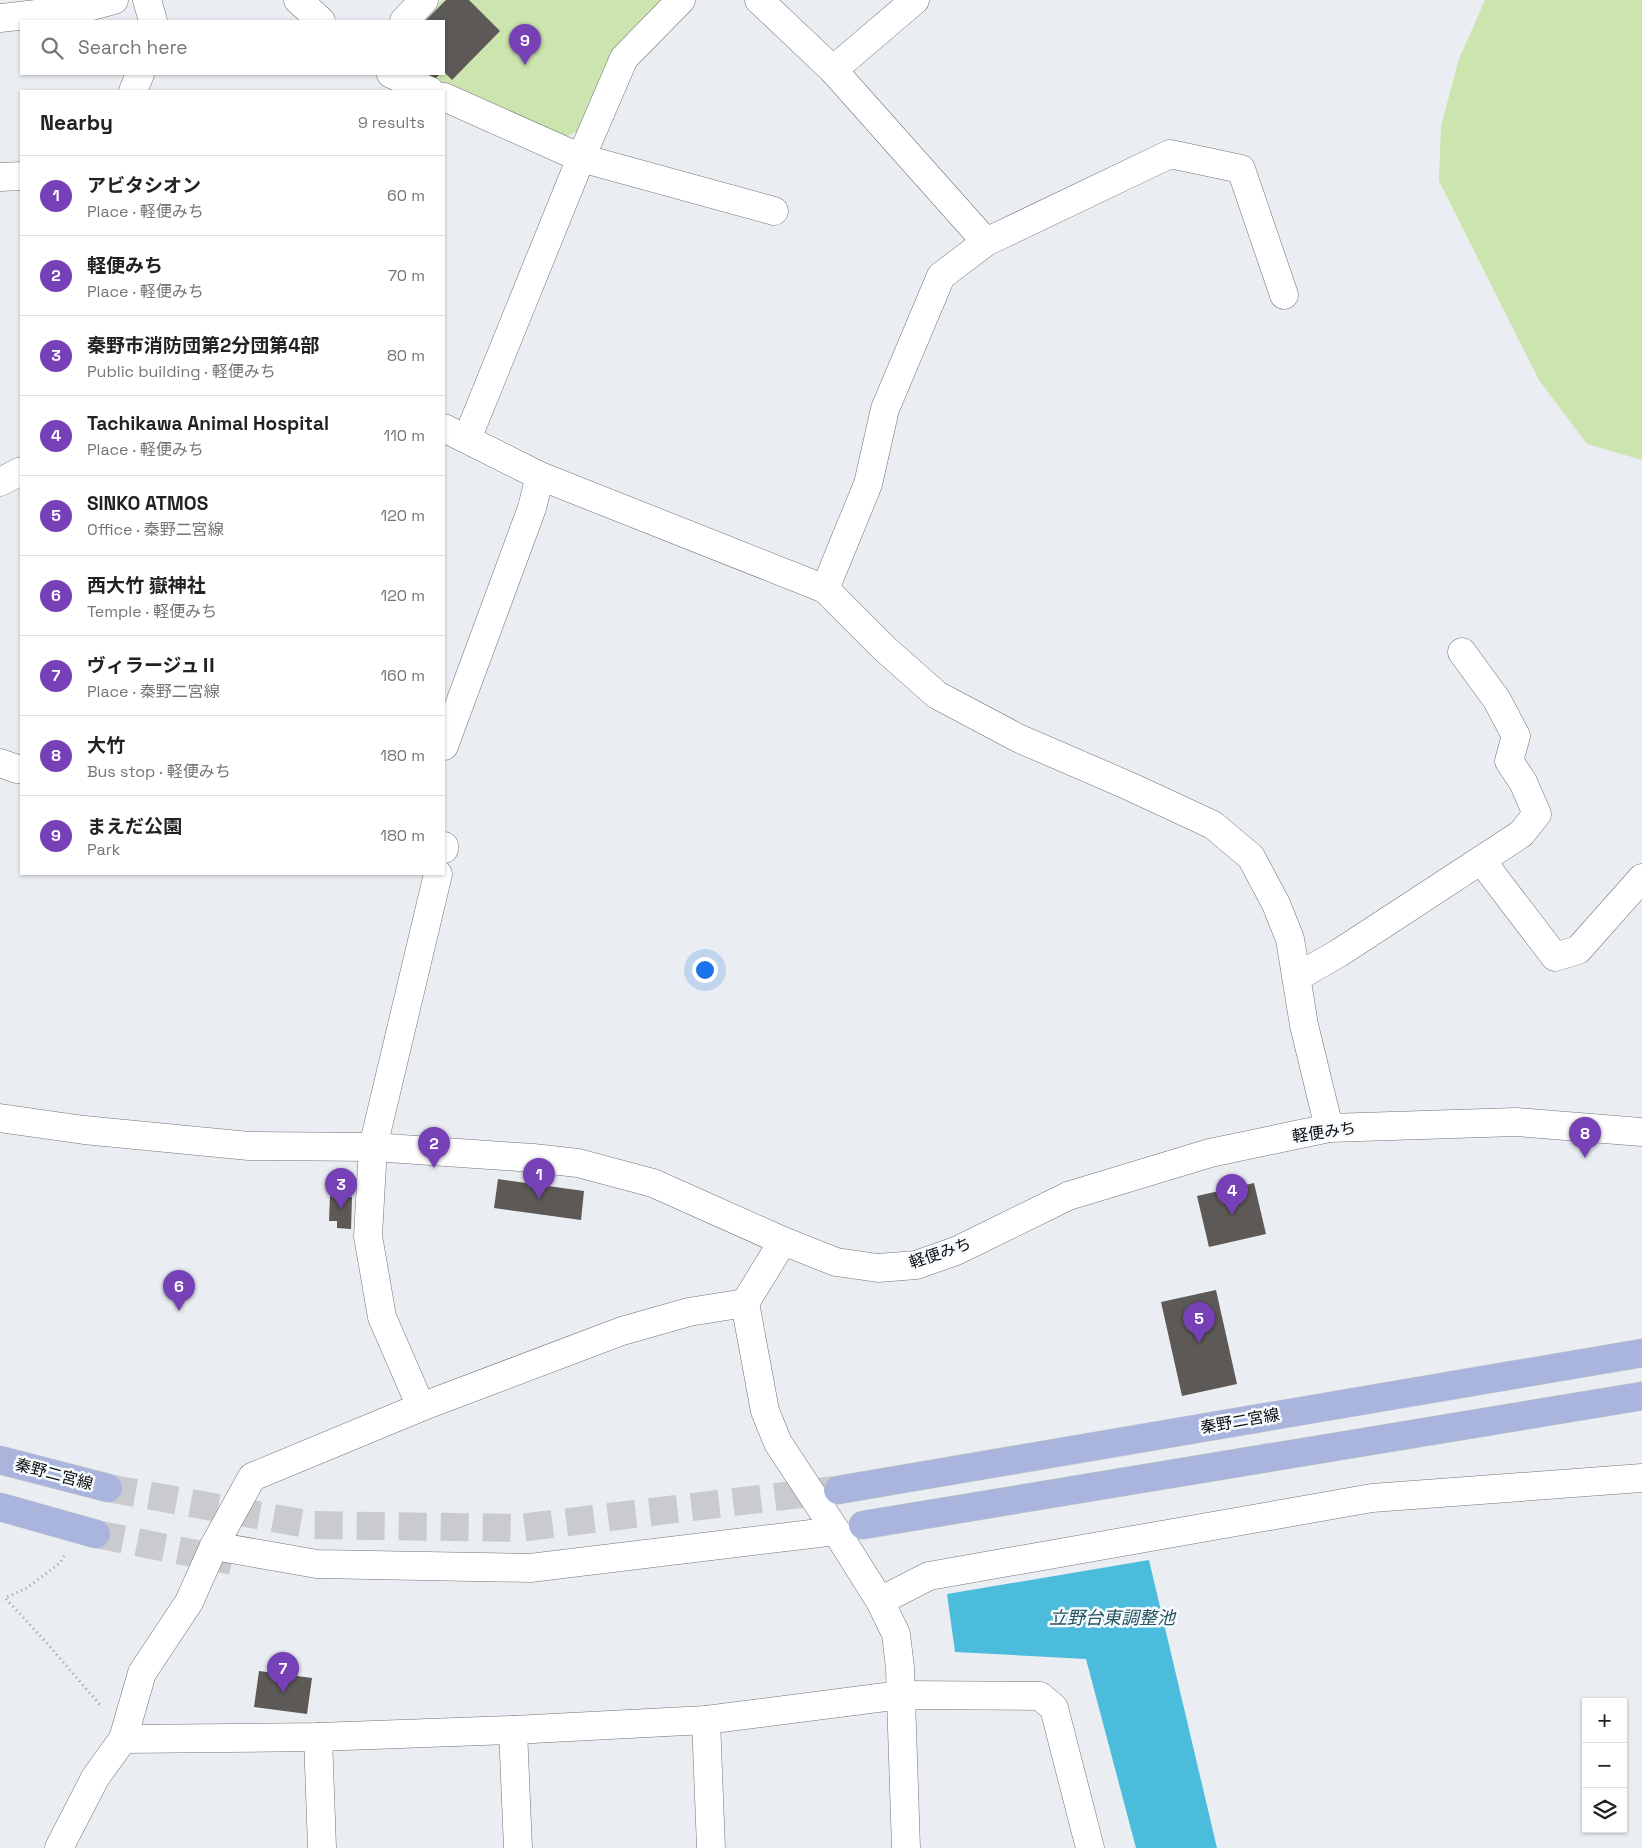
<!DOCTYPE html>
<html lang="en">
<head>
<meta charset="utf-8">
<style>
	:root { --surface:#fff; --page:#f6f6f6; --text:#222; --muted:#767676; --line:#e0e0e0; --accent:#7640b6 }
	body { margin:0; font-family:"Space Grotesk","Noto Sans JP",sans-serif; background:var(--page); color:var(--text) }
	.controls { position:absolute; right:15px; bottom:15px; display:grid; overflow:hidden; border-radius:0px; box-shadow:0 1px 4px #0004 }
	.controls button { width:45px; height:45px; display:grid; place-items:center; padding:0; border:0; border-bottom:1px solid var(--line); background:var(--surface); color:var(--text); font:25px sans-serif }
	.you { position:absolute; left:704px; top:969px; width:18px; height:18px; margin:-12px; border:4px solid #fff; border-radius:50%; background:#1a73e8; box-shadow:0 0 0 8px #1a73e833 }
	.badge { display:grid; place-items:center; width:32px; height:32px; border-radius:50%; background:var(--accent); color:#fff; font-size:16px; font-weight:700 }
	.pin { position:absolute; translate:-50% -41px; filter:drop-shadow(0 1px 2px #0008) }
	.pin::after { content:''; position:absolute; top:26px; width:18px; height:15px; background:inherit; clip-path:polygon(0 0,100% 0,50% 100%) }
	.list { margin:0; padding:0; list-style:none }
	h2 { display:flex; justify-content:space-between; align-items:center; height:65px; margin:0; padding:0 20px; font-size:21px }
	h2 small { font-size:16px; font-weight:400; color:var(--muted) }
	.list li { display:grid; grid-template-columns:32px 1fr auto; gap:15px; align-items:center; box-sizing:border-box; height:80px; padding:0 20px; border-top:1px solid var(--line) }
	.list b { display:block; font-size:19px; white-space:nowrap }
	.list p { margin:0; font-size:16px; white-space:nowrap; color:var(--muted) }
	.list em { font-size:16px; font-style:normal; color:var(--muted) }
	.icon { flex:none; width:28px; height:28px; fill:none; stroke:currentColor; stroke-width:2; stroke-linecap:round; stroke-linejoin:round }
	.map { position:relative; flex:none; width:1642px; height:1848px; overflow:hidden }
	.search { position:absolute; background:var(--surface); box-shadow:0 1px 4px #0004; left:20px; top:20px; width:425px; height:55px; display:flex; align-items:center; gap:12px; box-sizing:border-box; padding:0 18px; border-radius:0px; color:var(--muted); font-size:19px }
	.panel { position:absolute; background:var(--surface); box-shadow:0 1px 4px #0004; left:20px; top:90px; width:425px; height:785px; border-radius:0px }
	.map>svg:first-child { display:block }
	.green { fill:#cce4ad }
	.water { fill:#4bbcdb }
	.building { fill:#5c5956 }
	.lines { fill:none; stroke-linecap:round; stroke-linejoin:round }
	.major-tunnel { stroke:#c9cbcf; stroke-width:28; stroke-dasharray:28 14; stroke-linecap:butt }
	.minor-casing { stroke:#717477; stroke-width:29 }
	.major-casing { stroke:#c9caca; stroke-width:29 }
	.path { stroke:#9a9da0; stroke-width:3; stroke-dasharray:1 4; stroke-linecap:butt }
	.minor { stroke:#fff; stroke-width:28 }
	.major { stroke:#a9b5dd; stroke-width:28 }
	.labels { text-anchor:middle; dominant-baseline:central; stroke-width:5; stroke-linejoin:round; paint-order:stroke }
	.street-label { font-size:16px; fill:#0b0c0d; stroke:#f7fbfe }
	.water-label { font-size:18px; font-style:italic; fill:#255462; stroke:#f7fbfe }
</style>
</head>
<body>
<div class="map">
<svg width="1642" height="1848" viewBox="0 0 1642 1848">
	<rect width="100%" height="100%" fill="#eaedf1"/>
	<g class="green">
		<polygon points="442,0 664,0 580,130 565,137 415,74 444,74 444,21 421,21"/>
		<polygon points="1485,0 1642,0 1642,460 1587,444 1539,380 1439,181 1441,126 1459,59"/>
	</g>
	<polygon class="water" points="1149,1560 1217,1848 1136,1848 1086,1659 955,1652 947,1594"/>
	<g class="building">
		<polygon points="446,0 469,0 500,31 452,80 444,72 444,21 425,21"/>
		<polygon points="428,74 440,74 434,80"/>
		<polygon points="498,1179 584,1191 581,1220 494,1208"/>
		<polygon points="1254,1183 1266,1234 1209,1247 1197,1196"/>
		<polygon points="330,1196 352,1197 351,1229 337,1228 337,1221 329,1221"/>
		<polygon points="1216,1290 1237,1384 1182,1396 1161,1302"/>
		<polygon points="259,1671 312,1678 307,1714 254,1707"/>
	</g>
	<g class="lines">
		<g class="major-tunnel">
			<polyline points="108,1488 312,1525 519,1528 834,1490"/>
			<polyline points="96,1534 232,1561"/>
		</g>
		<defs>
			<g id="minor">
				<polyline points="147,0 153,21"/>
				<polyline points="298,0 321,21"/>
				<polyline points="759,0 833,70 986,242"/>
				<polyline points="0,18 81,9 114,0"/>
				<polyline points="404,21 424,0"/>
				<polyline points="833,70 915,0"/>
				<polyline points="391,74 430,91"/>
				<polyline points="133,91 140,74"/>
				<polyline points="444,97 581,158 774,211"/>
				<polyline points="0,177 21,176"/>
				<polyline points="444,428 540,476 825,589 885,649 937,695 1018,738 1129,786 1213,825 1251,857 1276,904 1290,939 1304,1025 1329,1128"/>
				<polyline points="467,439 581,158 624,58 681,0"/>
				<polyline points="0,482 21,471"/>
				<polyline points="825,589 868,484 885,409 941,276 986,242 1170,154 1241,169 1284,295"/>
				<polyline points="444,746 532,508 540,476"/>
				<polyline points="0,763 17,769 21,769"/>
				<polyline points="444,846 444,849"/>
				<polyline points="1481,860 1555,957 1578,950 1642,878"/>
				<polyline points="1297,977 1339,953 1521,834 1537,814 1523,782 1509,761 1516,736 1497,700 1462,652"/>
				<polyline points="0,1118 84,1130 249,1146 373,1147 533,1158 578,1163 653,1183 783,1241 836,1262 878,1268 916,1265 956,1251 1068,1196 1210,1153 1329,1128 1516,1122 1642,1132"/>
				<polyline points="783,1241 745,1303 765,1411 778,1443 836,1531 880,1601 896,1634 900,1668 906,1848"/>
				<polyline points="421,1407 382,1317 368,1236 373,1147 438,874"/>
				<polyline points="214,1546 317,1564 530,1568 836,1531"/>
				<polyline points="880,1601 929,1576 1372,1498 1642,1478"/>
				<polyline points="706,1720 711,1848"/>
				<polyline points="513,1730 518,1848"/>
				<polyline points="318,1737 322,1848"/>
				<polyline points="123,1739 318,1737 513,1730 706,1720 901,1695 1040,1696 1054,1708 1090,1848"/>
				<polyline points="59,1848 95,1778 123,1739 142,1673 189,1602 214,1546 252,1477 421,1407 622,1331 689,1312 745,1303"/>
			</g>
			<g id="major">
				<polyline points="0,1460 108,1488"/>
				<polyline points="838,1490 1642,1353"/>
				<polyline points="0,1507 96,1534"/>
				<polyline points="863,1525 1642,1396"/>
			</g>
		</defs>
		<use href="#minor" class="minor-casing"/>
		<use href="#major" class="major-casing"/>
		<polyline class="path" points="64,1556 61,1562 27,1588 5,1598 45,1641 100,1705"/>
		<use href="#minor" class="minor"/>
		<use href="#major" class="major"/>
	</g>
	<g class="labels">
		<g class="street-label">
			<text transform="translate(1324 1132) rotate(-8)">軽便みち</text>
			<text transform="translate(940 1253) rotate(-19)">軽便みち</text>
			<text transform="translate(1240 1421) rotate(-10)">秦野二宮線</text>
			<text transform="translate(54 1474) rotate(15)">秦野二宮線</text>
		</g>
		<g class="water-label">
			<text x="1112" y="1617">立野台東調整池</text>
		</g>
	</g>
</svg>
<div class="controls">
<button>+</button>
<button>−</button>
<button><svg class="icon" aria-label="layers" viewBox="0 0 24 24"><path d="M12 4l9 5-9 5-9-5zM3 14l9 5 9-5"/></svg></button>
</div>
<div class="you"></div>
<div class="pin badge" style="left:539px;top:1199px">1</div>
<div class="pin badge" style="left:434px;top:1168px">2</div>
<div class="pin badge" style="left:341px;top:1209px">3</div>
<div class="pin badge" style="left:1232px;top:1215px">4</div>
<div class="pin badge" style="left:1199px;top:1343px">5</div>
<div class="pin badge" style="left:179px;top:1311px">6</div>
<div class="pin badge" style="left:283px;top:1693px">7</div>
<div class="pin badge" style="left:1585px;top:1158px">8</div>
<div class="pin badge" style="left:525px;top:65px">9</div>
<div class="search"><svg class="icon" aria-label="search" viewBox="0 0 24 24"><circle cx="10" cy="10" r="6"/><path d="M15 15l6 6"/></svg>Search here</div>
<section class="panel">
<h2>Nearby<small>9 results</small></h2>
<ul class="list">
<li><span class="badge">1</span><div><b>アビタシオン</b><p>Place · 軽便みち</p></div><em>60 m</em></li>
<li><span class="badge">2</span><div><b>軽便みち</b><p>Place · 軽便みち</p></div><em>70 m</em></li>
<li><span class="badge">3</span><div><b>秦野市消防団第2分団第4部</b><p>Public building · 軽便みち</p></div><em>80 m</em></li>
<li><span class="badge">4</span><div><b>Tachikawa Animal Hospital</b><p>Place · 軽便みち</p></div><em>110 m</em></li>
<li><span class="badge">5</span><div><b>SINKO ATMOS</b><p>Office · 秦野二宮線</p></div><em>120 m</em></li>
<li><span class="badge">6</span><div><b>西大竹 嶽神社</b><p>Temple · 軽便みち</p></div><em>120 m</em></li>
<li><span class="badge">7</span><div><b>ヴィラージュⅡ</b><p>Place · 秦野二宮線</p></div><em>160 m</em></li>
<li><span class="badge">8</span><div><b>大竹</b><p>Bus stop · 軽便みち</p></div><em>180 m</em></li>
<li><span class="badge">9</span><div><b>まえだ公園</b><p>Park</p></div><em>180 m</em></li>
</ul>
</section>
</div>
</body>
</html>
